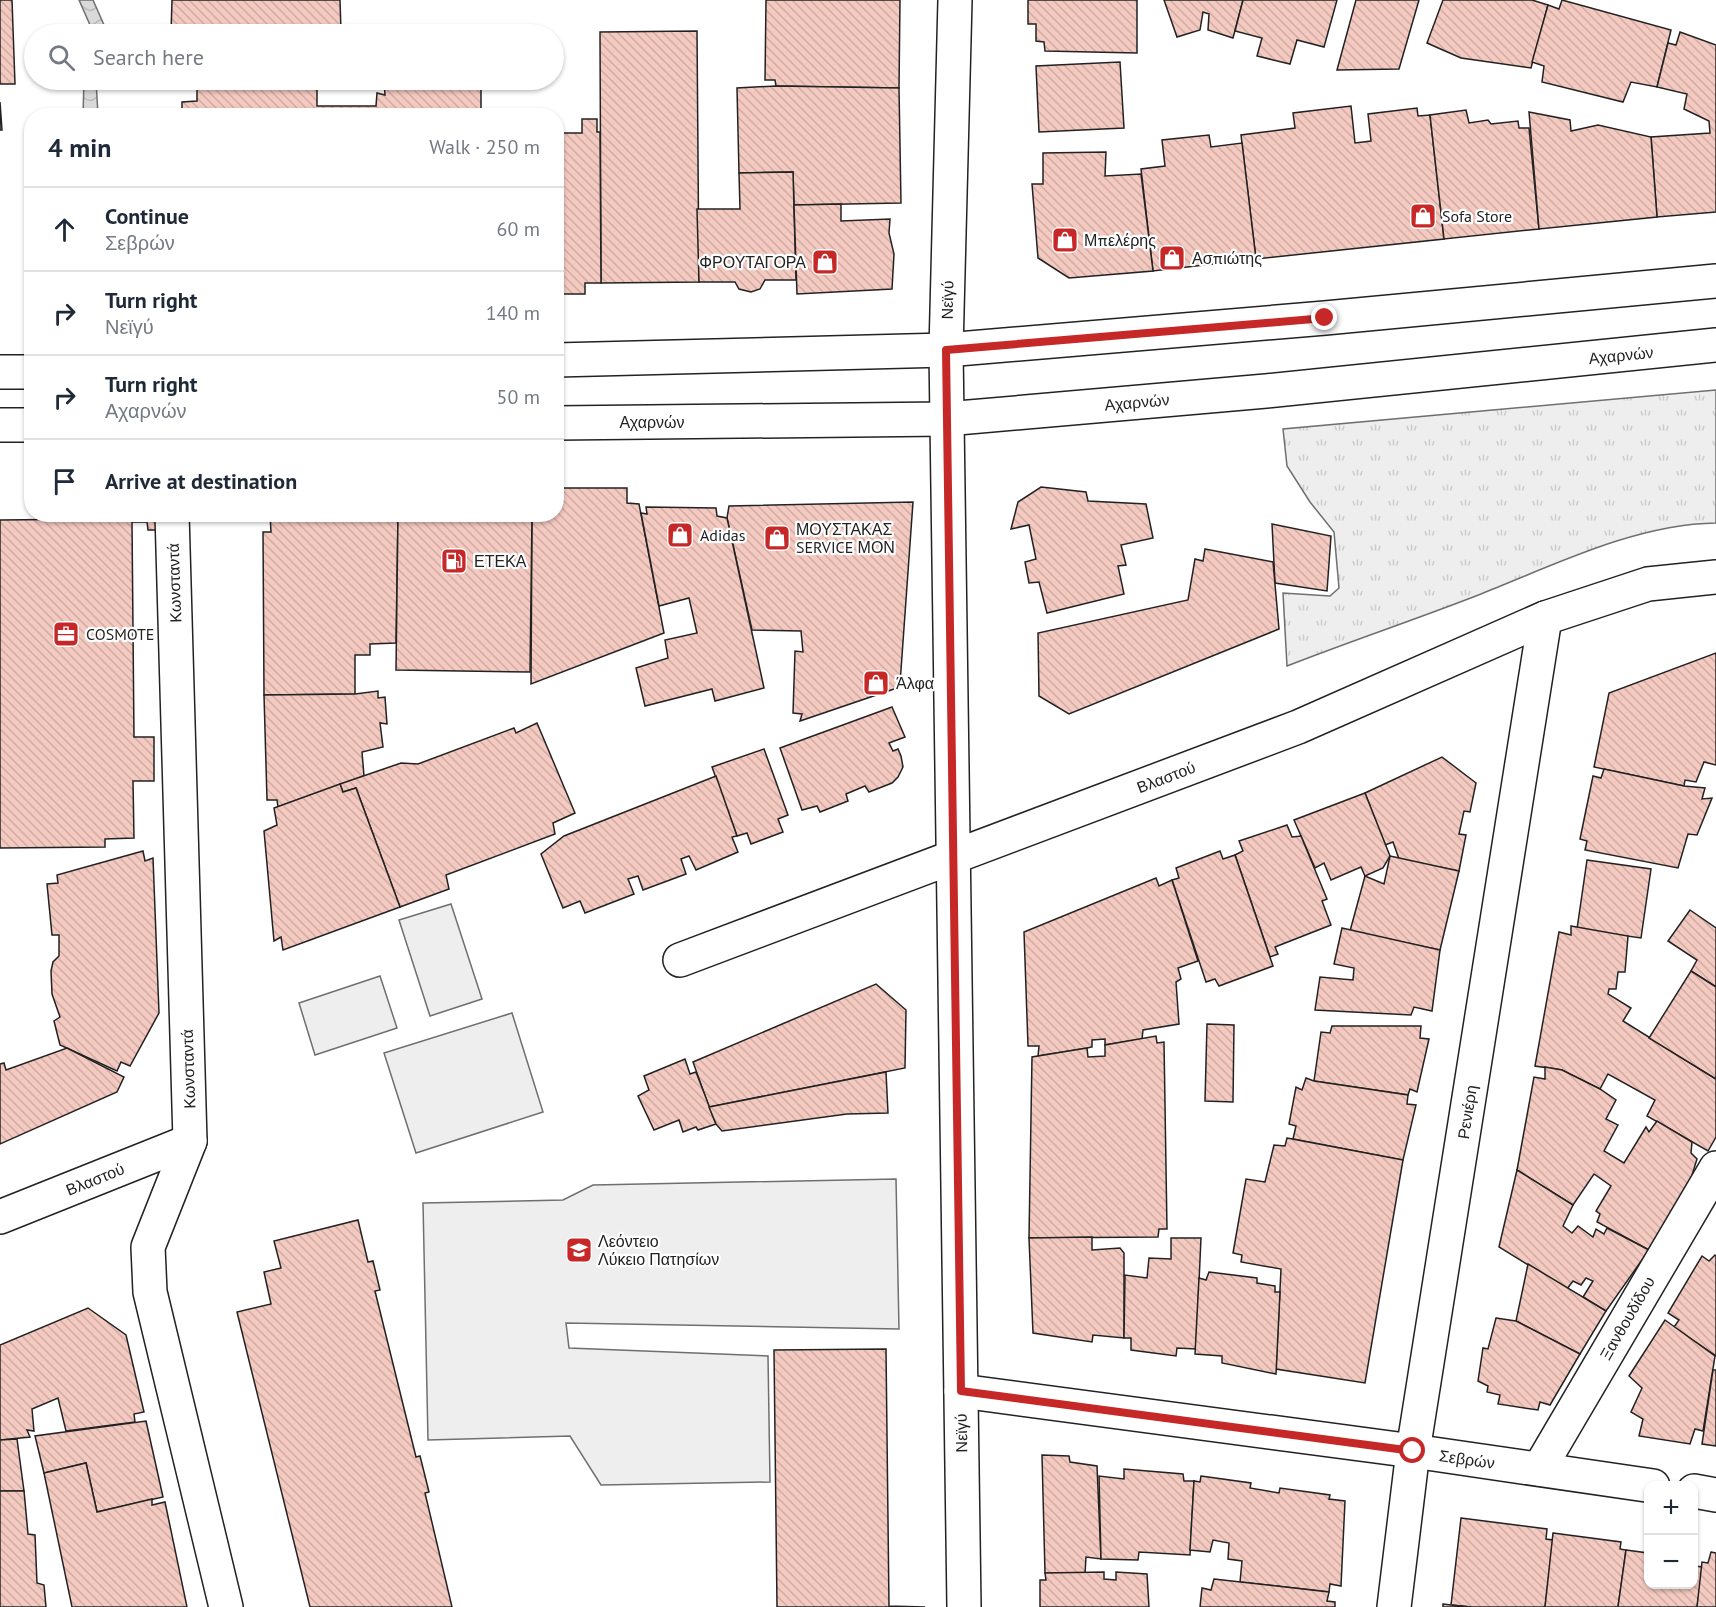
<!DOCTYPE html>
<html lang="en">
<head>
<meta charset="utf-8">
<style>
	:root { --surface:#fff; --page:#f6f6f7; --text:#1f2937; --muted:#747a83; --line:#e0e1e3 }
	body { margin:0; font-family:"PT Sans",sans-serif; background:var(--page); color:var(--text) }
	.controls { position:absolute; right:18px; bottom:18px; display:grid; overflow:hidden; border-radius:12px; box-shadow:0 2px 4px #0004 }
	.controls button { width:54px; height:54px; display:grid; place-items:center; padding:0; border:0; border-bottom:2px solid var(--line); background:var(--surface); color:var(--text); font:30px sans-serif }
	.stop { position:absolute; width:18px; height:18px; margin:-14px; border:4px solid #c62828; border-radius:50%; background:#fff }
	.stop.end { background:#c62828; border-color:#fff; box-shadow:0 2px 6px #0008 }
	.list { margin:0; padding:0; list-style:none }
	h2 { display:flex; justify-content:space-between; align-items:center; height:78px; margin:0; padding:0 24px; font-size:26px }
	h2 small { font-size:20px; font-weight:400; color:var(--muted) }
	.list li { display:grid; grid-template-columns:39px 1fr auto; gap:18px; align-items:center; box-sizing:border-box; height:84px; padding:0 24px; border-top:2px solid var(--line) }
	.list b { display:block; font-size:22px; white-space:nowrap }
	.list p { margin:0; font-size:20px; white-space:nowrap; color:var(--muted) }
	.list em { font-size:20px; font-style:normal; color:var(--muted) }
	.icon { flex:none; width:33px; height:33px; fill:none; stroke:currentColor; stroke-width:2; stroke-linecap:round; stroke-linejoin:round }
	.map { position:relative; flex:none; width:1716px; height:1607px; overflow:hidden }
	.search { position:absolute; background:var(--surface); box-shadow:0 2px 4px #0004; left:24px; top:24px; width:540px; height:66px; display:flex; align-items:center; gap:15px; box-sizing:border-box; padding:0 21px; border-radius:33px; color:var(--muted); font-size:22px }
	.panel { position:absolute; background:var(--surface); box-shadow:0 2px 4px #0004; left:24px; top:108px; width:540px; height:414px; border-radius:24px }
	.map>svg:first-child { display:block }
	.grass { fill:#eee; stroke:#6f6f6f; stroke-width:1.5 }
	.park { fill:url(#park-tufts); stroke:#6f6f6f; stroke-width:1.5 }
	.water { fill:url(#water-waves); stroke:#6f6f6f; stroke-width:1.5 }
	.building { fill:url(#building-back-hatch); stroke:#222; stroke-width:1.5 }
	.lines { fill:none; stroke-linecap:round; stroke-linejoin:round }
	.minor-casing { stroke:#222; stroke-width:36 }
	.major-casing { stroke:#222; stroke-width:36 }
	.minor { stroke:#fff; stroke-width:33 }
	.major { stroke:#fff; stroke-width:33 }
	.route { stroke:#c62828; stroke-width:8 }
	.labels { text-anchor:middle; dominant-baseline:central; stroke-width:4.5; stroke-linejoin:round; paint-order:stroke }
	.poi-label { font-size:16px; fill:#222; stroke:#fff; text-anchor:start }
	.street-label { font-size:16px; fill:#222; stroke:#fff }
</style>
</head>
<body>
<div class="map">
<svg width="1716" height="1607" viewBox="0 0 1716 1607">
	<defs>
		<pattern id="park-tufts" width="24" height="20" patternUnits="userSpaceOnUse" patternTransform="scale(1.5)"><rect width="24" height="20" fill="#eee"/><path d="M3 7l-1-3M5 7V3M7 7l1-3M15 17l-1-3M17 17v-4M19 17l1-3" fill="none" stroke="#ccc"/></pattern>
		<pattern id="water-waves" width="16" height="10" patternUnits="userSpaceOnUse" patternTransform="scale(1.5)"><rect width="16" height="10" fill="#d9d9d9"/><path d="M0 5q4-4 8 0t8 0" fill="none" stroke="#bababa"/></pattern>
		<pattern id="building-back-hatch" width="6" height="6" patternUnits="userSpaceOnUse" patternTransform="scale(1.5)"><rect width="6" height="6" fill="#f3c9c0"/><path d="M-1 5l2 2M0 0l6 6M5-1l2 2" fill="none" stroke="#d0aca5"/></pattern>
	</defs>
	<rect width="100%" height="100%" fill="#fff"/>
	<g class="grass">
		<polygon points="451,904 482,999 430,1016 399,920"/>
		<polygon points="380,976 397,1028 315,1055 299,1003"/>
		<polygon points="512,1013 543,1112 416,1153 384,1053"/>
		<polygon points="896,1179 899,1329 566,1323 569,1348 768,1356 770,1482 601,1485 570,1436 428,1440 423,1203 563,1200 593,1185"/>
	</g>
	<path class="park" d="M1716,390V523C1636,524 1554,565 1481,594C1417,619 1351,641 1287,666L1283,593L1330,596L1339,588L1334,532L1310,502L1287,466L1283,429Z"/>
	<g class="water">
		<polygon points="79,0 93,0 108,34 94,34"/>
		<polygon points="84,80 96,80 98,115 83,115"/>
	</g>
	<g class="building">
		<polygon points="0,0 12,0 15,84 0,84"/>
		<polygon points="172,0 340,0 341,31 318,29 318,34 171,34"/>
		<polygon points="766,0 900,0 899,88 776,86 775,80 765,80"/>
		<polygon points="1028,0 1137,0 1137,53 1045,51 1044,42 1036,41 1036,24 1028,24"/>
		<polygon points="1164,0 1243,0 1233,38 1208,30 1209,14 1203,12 1200,30 1177,37"/>
		<polygon points="1243,0 1337,0 1324,47 1297,40 1290,64 1257,56 1262,38 1235,31"/>
		<polygon points="1356,0 1419,0 1399,69 1337,70"/>
		<polygon points="1443,0 1532,0 1548,5 1531,68 1461,58 1427,43"/>
		<polygon points="1562,0 1671,30 1657,87 1631,82 1623,102 1542,82 1544,66 1532,62 1548,5 1559,9"/>
		<polygon points="697,31 699,282 601,283 600,32"/>
		<polygon points="1680,32 1716,45 1716,212 1657,217 1651,137 1710,133 1709,121 1684,109 1687,94 1657,87 1668,43 1676,45"/>
		<polygon points="1120,62 1124,128 1039,132 1036,66"/>
		<polygon points="170,80 317,80 317,106 376,106 377,93 385,95 384,80 481,80 481,116 182,116 182,102 197,101 197,82 170,82"/>
		<polygon points="776,86 899,88 901,203 794,205 793,172 739,173 737,88"/>
		<polygon points="0,102 2,130 0,130"/>
		<polygon points="1351,106 1355,143 1371,141 1368,114 1417,108 1418,116 1430,115 1444,239 1256,259 1241,135 1295,128 1293,113"/>
		<polygon points="1466,110 1469,123 1488,120 1491,124 1518,121 1519,128 1529,128 1539,229 1444,239 1430,115"/>
		<polygon points="1529,112 1570,120 1571,131 1598,125 1651,137 1657,217 1539,229"/>
		<polygon points="582,119 597,119 597,132 600,132 601,283 585,283 585,294 556,294 556,133 582,133"/>
		<polygon points="1209,135 1211,147 1242,143 1256,259 1153,271 1141,169 1165,166 1162,140"/>
		<polygon points="1106,152 1105,176 1141,174 1153,271 1069,278 1038,258 1032,184 1043,184 1043,153"/>
		<polygon points="793,172 796,280 765,280 760,289 751,292 739,289 735,282 699,282 697,209 740,209 739,173"/>
		<polygon points="841,204 841,221 890,219 889,233 894,254 892,289 797,294 794,205"/>
		<polygon points="1041,487 1086,492 1088,501 1146,504 1153,538 1121,545 1126,565 1118,566 1124,594 1047,613 1039,582 1029,583 1025,562 1036,559 1029,525 1011,529 1018,502"/>
		<polygon points="556,488 627,488 627,503 639,504 664,633 531,684 532,514 556,514"/>
		<polygon points="913,502 900,684 894,689 800,721 802,714 793,713 795,651 803,652 801,631 752,630 727,518 729,506"/>
		<polygon points="646,507 716,508 717,516 727,518 764,688 715,701 712,689 645,706 636,668 668,658 665,640 697,633 689,598 659,606 641,513 647,514"/>
		<polygon points="98,514 159,514 159,530 148,530 147,522 132,522 134,737 154,737 154,781 133,781 134,838 105,839 105,847 0,848 0,520 98,519"/>
		<polygon points="270,514 398,514 396,643 370,644 370,655 355,655 355,694 264,695 263,532 271,532"/>
		<polygon points="398,514 532,514 530,672 396,670"/>
		<polygon points="1272,524 1331,536 1327,591 1275,583"/>
		<polygon points="1205,549 1273,562 1279,629 1069,714 1039,696 1038,633 1188,600 1195,559 1203,561"/>
		<polygon points="1716,653 1716,765 1704,762 1696,782 1685,780 1684,786 1594,767 1609,693"/>
		<polygon points="378,691 378,698 385,697 387,724 380,723 383,747 362,752 364,776 278,807 277,800 267,800 264,695 355,694"/>
		<polygon points="892,707 905,737 889,743 893,751 898,749 901,756 903,767 898,777 892,783 869,792 865,786 846,794 848,801 820,812 817,806 802,810 780,748"/>
		<polygon points="537,723 575,813 553,823 555,834 446,875 449,889 400,907 356,788 343,792 340,784 401,763 418,764 514,728 516,733"/>
		<polygon points="764,749 788,815 778,819 783,832 751,844 747,833 737,836 712,767"/>
		<polygon points="1442,757 1476,783 1470,812 1464,811 1459,834 1466,835 1459,871 1399,859 1393,842 1385,845 1365,793"/>
		<polygon points="1604,769 1684,786 1705,788 1702,799 1712,798 1697,835 1688,834 1678,868 1585,850 1587,841 1580,839 1593,776 1601,778"/>
		<polygon points="716,776 737,836 732,837 738,852 696,870 689,856 681,859 686,874 643,890 638,876 628,879 634,894 585,913 580,901 563,908 541,854 564,836"/>
		<polygon points="340,784 343,792 356,788 400,907 283,950 281,937 274,941 264,831 277,825 274,808"/>
		<polygon points="1365,793 1390,856 1383,868 1365,876 1361,867 1331,880 1324,863 1315,868 1294,820"/>
		<polygon points="1287,825 1292,837 1301,836 1327,899 1322,901 1331,925 1275,947 1278,954 1270,957 1235,855 1243,851 1239,841"/>
		<polygon points="143,851 145,861 153,858 159,1013 130,1066 121,1062 117,1071 60,1045 54,1021 60,1017 52,994 51,971 53,962 59,956 59,935 52,935 47,884 58,883 57,875"/>
		<polygon points="1220,851 1223,859 1235,855 1273,966 1219,986 1215,979 1206,982 1172,880 1179,878 1176,868"/>
		<polygon points="1390,856 1459,871 1440,950 1350,931 1365,876 1384,884"/>
		<polygon points="1587,860 1651,869 1641,938 1577,929"/>
		<polygon points="1156,878 1159,886 1172,880 1198,961 1178,968 1181,979 1176,982 1179,1024 1143,1030 1142,1039 1105,1045 1105,1039 1092,1040 1092,1047 1087,1048 1038,1056 1039,1046 1028,1046 1024,932"/>
		<polygon points="1690,910 1716,928 1716,987 1691,971 1697,960 1668,941"/>
		<polygon points="1571,926 1628,936 1625,972 1618,972 1616,989 1609,989 1608,994 1631,1008 1623,1021 1716,1079 1716,1137 1708,1151 1647,1116 1655,1100 1608,1074 1600,1089 1562,1070 1535,1066 1559,932 1571,935"/>
		<polygon points="1342,928 1440,950 1432,1011 1414,1007 1411,1015 1315,1010 1320,977 1353,980 1354,968 1334,964"/>
		<polygon points="1691,971 1716,987 1716,1079 1649,1038"/>
		<polygon points="876,984 906,1010 905,1068 709,1107 693,1062"/>
		<polygon points="1207,1024 1234,1025 1233,1102 1205,1101"/>
		<polygon points="1332,1026 1421,1026 1420,1038 1429,1039 1417,1092 1410,1089 1408,1095 1314,1081 1321,1032 1330,1033"/>
		<polygon points="1156,1036 1157,1043 1164,1042 1167,1229 1159,1229 1158,1237 1029,1238 1032,1057 1087,1048 1088,1057 1105,1056 1105,1045"/>
		<polygon points="67,1048 124,1077 117,1092 0,1144 0,1064 4,1063 6,1070"/>
		<polygon points="685,1059 690,1074 696,1072 716,1124 698,1130 696,1127 683,1132 679,1120 654,1130 638,1096 649,1090 644,1076"/>
		<polygon points="1545,1067 1562,1070 1600,1089 1616,1100 1606,1119 1618,1125 1604,1151 1624,1163 1646,1127 1649,1132 1657,1121 1692,1142 1691,1153 1697,1159 1689,1185 1649,1250 1597,1222 1600,1214 1596,1211 1611,1186 1594,1174 1573,1205 1517,1170 1534,1077 1545,1079"/>
		<polygon points="886,1072 888,1113 847,1114 722,1131 716,1124 709,1107"/>
		<polygon points="1306,1078 1314,1081 1408,1095 1407,1104 1416,1105 1403,1160 1293,1139 1296,1126 1289,1124 1296,1087 1302,1090"/>
		<polygon points="1287,1138 1403,1160 1365,1383 1276,1369 1281,1269 1241,1262 1242,1255 1233,1253 1246,1179 1265,1182 1274,1145 1285,1146"/>
		<polygon points="1517,1170 1573,1205 1563,1226 1572,1233 1578,1226 1593,1237 1596,1229 1604,1234 1607,1228 1649,1250 1606,1311 1583,1297 1593,1281 1586,1278 1581,1285 1573,1281 1567,1289 1499,1247"/>
		<polygon points="358,1220 368,1262 373,1261 380,1290 375,1291 416,1457 420,1456 429,1492 425,1493 452,1607 310,1607 237,1312 271,1304 264,1272 281,1268 274,1241"/>
		<polygon points="1092,1237 1092,1250 1120,1248 1124,1253 1124,1338 1093,1335 1092,1342 1033,1333 1029,1238"/>
		<polygon points="1171,1238 1201,1238 1196,1349 1177,1348 1176,1356 1131,1350 1131,1338 1124,1338 1125,1275 1147,1278 1149,1258 1171,1259"/>
		<polygon points="1715,1255 1716,1256 1716,1356 1674,1327 1679,1320 1668,1313 1702,1256 1709,1261"/>
		<polygon points="1528,1264 1606,1311 1580,1354 1516,1321"/>
		<polygon points="1209,1272 1257,1278 1257,1283 1275,1286 1275,1292 1280,1292 1276,1374 1222,1363 1222,1356 1195,1354 1199,1278 1206,1280"/>
		<polygon points="88,1308 126,1335 144,1412 134,1414 135,1422 66,1431 58,1398 32,1409 34,1431 27,1430 30,1437 0,1440 0,1345"/>
		<polygon points="1496,1318 1516,1321 1580,1354 1550,1405 1540,1402 1538,1410 1498,1404 1500,1395 1487,1392 1488,1386 1478,1381 1483,1348 1488,1349"/>
		<polygon points="1665,1320 1715,1356 1703,1431 1695,1429 1690,1444 1639,1436 1643,1419 1631,1412 1642,1388 1629,1376"/>
		<polygon points="886,1349 889,1606 925,1607 777,1607 774,1350"/>
		<polygon points="1713,1370 1716,1370 1716,1446 1702,1444"/>
		<polygon points="146,1421 163,1497 97,1512 86,1463 44,1473 35,1436"/>
		<polygon points="17,1439 24,1491 0,1491 0,1440"/>
		<polygon points="1042,1455 1069,1456 1070,1462 1097,1466 1101,1559 1086,1557 1085,1574 1045,1573"/>
		<polygon points="86,1463 97,1512 152,1499 152,1505 165,1502 187,1607 72,1607 44,1473"/>
		<polygon points="1124,1469 1183,1474 1184,1481 1194,1481 1190,1555 1139,1552 1138,1560 1101,1559 1099,1476 1124,1479"/>
		<polygon points="1201,1476 1251,1483 1250,1488 1279,1493 1280,1488 1330,1495 1329,1499 1345,1501 1341,1586 1330,1584 1329,1592 1240,1582 1242,1561 1228,1559 1229,1543 1213,1540 1210,1552 1190,1550 1194,1481 1200,1482"/>
		<polygon points="0,1491 24,1491 28,1534 35,1535 37,1583 44,1585 46,1607 0,1607"/>
		<polygon points="1461,1518 1547,1529 1546,1539 1553,1540 1545,1607 1471,1607 1451,1605"/>
		<polygon points="1553,1533 1621,1542 1620,1549 1626,1550 1618,1607 1545,1607"/>
		<polygon points="1626,1550 1648,1553 1648,1584 1694,1584 1694,1566 1703,1567 1697,1607 1618,1607"/>
		<polygon points="1711,1552 1716,1553 1716,1607 1697,1607 1702,1562 1708,1563"/>
		<polygon points="1104,1572 1104,1579 1116,1580 1116,1572 1147,1574 1149,1607 1040,1607 1040,1580 1046,1580 1045,1573"/>
		<polygon points="1214,1579 1329,1592 1327,1601 1335,1602 1335,1607 1200,1607 1202,1588 1211,1590"/>
		<polygon points="1443,1604 1451,1605 1471,1607 1443,1607"/>
	</g>
	<g class="lines">
		<defs>
			<g id="minor">
				<polyline points="955,0 946,350 964,1607"/>
				<polyline points="172,514 190,1141 148,1247 150,1292 226,1607"/>
				<polyline points="680,960 1298,727 1545,618 1648,584 1716,577"/>
				<polyline points="0,1217 190,1141"/>
				<polyline points="961,1391 1413,1451 1653,1486"/>
				<polyline points="1539,1469 1716,1168"/>
				<polyline points="1694,1491 1716,1495"/>
				<polyline points="1394,1607 1413,1451 1545,618"/>
			</g>
			<g id="major">
				<polyline points="556,360 946,350 1325,318 1716,281"/>
				<polyline points="0,372 32,372"/>
				<polyline points="556,423 946,419 1266,391 1716,345"/>
				<polyline points="0,425 32,425"/>
			</g>
		</defs>
		<use href="#minor" class="minor-casing"/>
		<use href="#major" class="major-casing"/>
		<use href="#minor" class="minor"/>
		<use href="#major" class="major"/>
	</g>
	<g class="lines">
		<polyline class="route" points="1325,318 946,350 961,1391 1413,1451"/>
	</g>
	<defs>
		<symbol id="shop-square" viewBox="-11 -11 22 22"><rect x="-9" y="-9" width="18" height="18" rx="4" fill="#c62828" stroke="#fff"/><path d="M-5-2.5h2.3a2.7 3.5 0 0 1 5.4 0H5L5.5 6h-11ZM-1.5-2.5h3a1.5 2.3 0 0 0-3 0Z" fill="#fff"/></symbol>
		<symbol id="fuel-square" viewBox="-11 -11 22 22"><rect x="-9" y="-9" width="18" height="18" rx="4" fill="#c62828" stroke="#fff"/><path d="M-5.5-6h7V0h2V4h1.3V-2.5L3-4.5l.8-.8L6-3V5H2.5V1h-1V6h-7ZM-4.2-4.7v3.2H.2V-4.7Z" fill="#fff"/></symbol>
		<symbol id="office-square" viewBox="-11 -11 22 22"><rect x="-9" y="-9" width="18" height="18" rx="4" fill="#c62828" stroke="#fff"/><path d="M-6-3h4V-5.5h4V-3h4V5H-6ZM-1-4.5V-3h2v-1.5ZM-6 0V1H6V0Z" fill="#fff"/></symbol>
		<symbol id="school-square" viewBox="-11 -11 22 22"><rect x="-9" y="-9" width="18" height="18" rx="4" fill="#c62828" stroke="#fff"/><path d="M0-5L7-2L0 1L-7-2ZM-4 1L0 2.5L4 1V4Q0 6-4 4Z" fill="#fff"/></symbol>
	</defs>
	<g fill-rule="evenodd">
		<use href="#shop-square" x="1408" y="201" width="30" height="30"/>
		<use href="#shop-square" x="1050" y="225" width="30" height="30"/>
		<use href="#shop-square" x="1157" y="243" width="30" height="30"/>
		<use href="#shop-square" x="810" y="247" width="30" height="30"/>
		<use href="#shop-square" x="665" y="520" width="30" height="30"/>
		<use href="#shop-square" x="762" y="523" width="30" height="30"/>
		<use href="#fuel-square" x="439" y="546" width="30" height="30"/>
		<use href="#office-square" x="51" y="619" width="30" height="30"/>
		<use href="#shop-square" x="861" y="668" width="30" height="30"/>
		<use href="#school-square" x="564" y="1235" width="30" height="30"/>
	</g>
	<g class="labels">
		<g class="poi-label">
			<text x="1442" y="216">Sofa Store</text>
			<text x="1084" y="240">Μπελέρης</text>
			<text x="1192" y="258">Ασπιώτης</text>
			<text x="806" y="262" text-anchor="end">ΦΡΟΥΤΑΓΟΡΑ</text>
			<text x="796" y="529">ΜΟΥΣΤΑΚΑΣ<tspan x="796" dy="18">SERVICE ΜΟΝ</tspan></text>
			<text x="700" y="535">Adidas</text>
			<text x="474" y="561">ΕΤΕΚΑ</text>
			<text x="86" y="634">COSMOTE</text>
			<text x="896" y="683">Άλφα</text>
			<text x="598" y="1241">Λεόντειο<tspan x="598" dy="18">Λύκειο Πατησίων</tspan></text>
		</g>
		<g class="street-label">
			<text transform="translate(947 300) rotate(-89)">Νεϊγύ</text>
			<text transform="translate(1621 355) rotate(-6)">Αχαρνών</text>
			<text transform="translate(1137 402) rotate(-5)">Αχαρνών</text>
			<text x="652" y="422">Αχαρνών</text>
			<text transform="translate(174 583) rotate(-92)">Κωνσταντά</text>
			<text transform="translate(1166 777) rotate(-21)">Βλαστού</text>
			<text transform="translate(188 1069) rotate(-92)">Κωνσταντά</text>
			<text transform="translate(1467 1112) rotate(-81)">Ρενιέρη</text>
			<text transform="translate(95 1179) rotate(-22)">Βλαστού</text>
			<text transform="translate(1627 1318) rotate(-60)">Ξανθουδίδου</text>
			<text transform="translate(961 1433) rotate(-91)">Νεϊγύ</text>
			<text transform="translate(1467 1459) rotate(8)">Σεβρών</text>
		</g>
	</g>
</svg>
<div class="controls">
<button>+</button>
<button>−</button>
</div>
<div class="stop" style="left:1413px;top:1451px"></div>
<div class="stop end" style="left:1325px;top:318px"></div>
<div class="search"><svg class="icon" aria-label="search" viewBox="0 0 24 24"><circle cx="10" cy="10" r="6"/><path d="M15 15l6 6"/></svg>Search here</div>
<section class="panel">
<h2>4 min<small>Walk · 250 m</small></h2>
<ul class="list">
<li><svg class="icon" aria-label="ahead" viewBox="0 0 24 24"><path d="M12 20V5M6 11l6-6 6 6"/></svg><div><b>Continue</b><p>Σεβρών</p></div><em>60 m</em></li>
<li><svg class="icon" aria-label="right" viewBox="0 0 24 24"><path d="M7 20v-9h11M14 6l5 5-5 5"/></svg><div><b>Turn right</b><p>Νεϊγύ</p></div><em>140 m</em></li>
<li><svg class="icon" aria-label="right" viewBox="0 0 24 24"><path d="M7 20v-9h11M14 6l5 5-5 5"/></svg><div><b>Turn right</b><p>Αχαρνών</p></div><em>50 m</em></li>
<li><svg class="icon" aria-label="arrive" viewBox="0 0 24 24"><path d="M6 21V4h12l-3 4 3 4H6"/></svg><div><b>Arrive at destination</b></div></li>
</ul>
</section>
</div>
</body>
</html>
